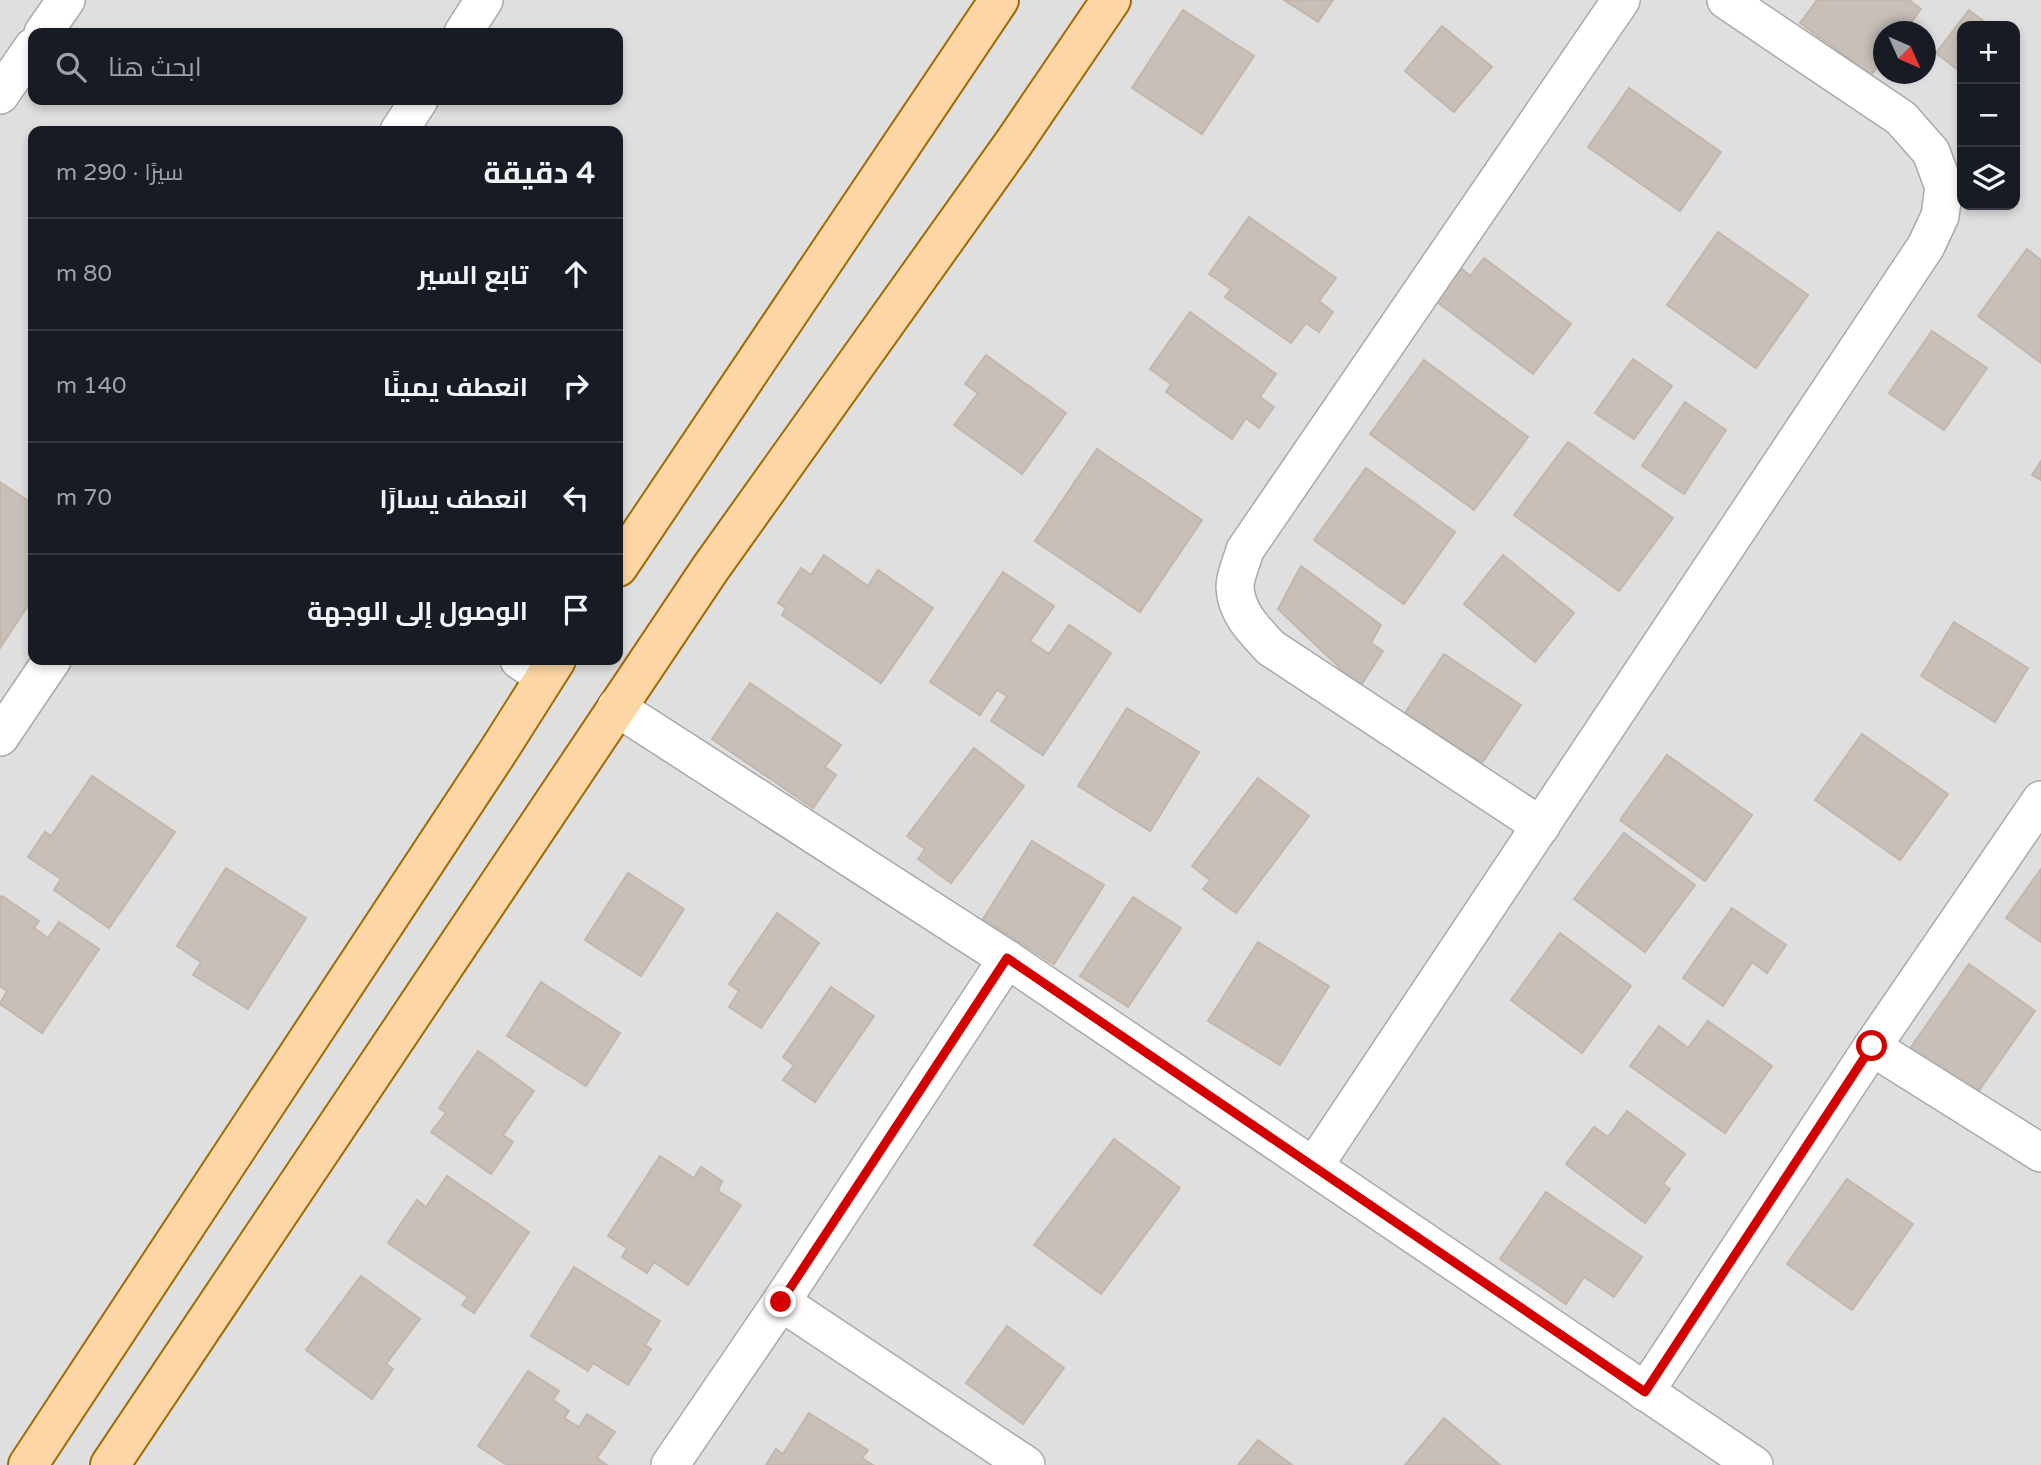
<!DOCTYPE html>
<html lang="ar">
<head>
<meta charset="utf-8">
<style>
	:root { --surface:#171b24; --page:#20242c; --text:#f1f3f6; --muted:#9ea1a6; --line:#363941 }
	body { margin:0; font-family:"Varela Round",Cairo,sans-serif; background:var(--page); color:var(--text); direction:rtl }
	.controls { position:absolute; right:21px; top:21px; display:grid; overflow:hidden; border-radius:14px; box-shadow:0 4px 10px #0003 }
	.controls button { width:63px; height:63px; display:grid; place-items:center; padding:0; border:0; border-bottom:2px solid var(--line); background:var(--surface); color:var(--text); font:35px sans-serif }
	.compass { position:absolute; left:1873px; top:21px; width:63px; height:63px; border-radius:50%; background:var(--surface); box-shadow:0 4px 10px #0003; rotate:135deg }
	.stop { position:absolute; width:21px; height:21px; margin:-16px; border:5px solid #d40000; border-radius:50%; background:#fff }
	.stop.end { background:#d40000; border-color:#fff; box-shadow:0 2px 7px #0008 }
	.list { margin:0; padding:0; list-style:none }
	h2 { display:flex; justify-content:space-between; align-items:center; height:91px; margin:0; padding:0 28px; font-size:30px }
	h2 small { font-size:23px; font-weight:400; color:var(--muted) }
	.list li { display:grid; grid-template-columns:46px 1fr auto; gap:21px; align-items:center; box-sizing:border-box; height:112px; padding:0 28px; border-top:2px solid var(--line) }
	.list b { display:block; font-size:26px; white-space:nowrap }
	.list em { font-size:23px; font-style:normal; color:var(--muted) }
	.icon { flex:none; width:38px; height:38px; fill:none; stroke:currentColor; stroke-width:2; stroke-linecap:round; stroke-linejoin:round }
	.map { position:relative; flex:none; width:2041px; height:1465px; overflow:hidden; direction:ltr }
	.search { position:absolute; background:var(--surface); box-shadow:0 4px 10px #0003; left:28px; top:28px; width:595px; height:77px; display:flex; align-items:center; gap:18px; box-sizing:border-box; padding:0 24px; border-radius:14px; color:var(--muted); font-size:26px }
	.panel { position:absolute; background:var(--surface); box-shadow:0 4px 10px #0003; left:28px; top:126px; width:595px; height:539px; border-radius:14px; direction:rtl }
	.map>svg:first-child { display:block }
	.residential { fill:#e0dfdf; fill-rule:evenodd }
	.building { fill:#c7bfb8; stroke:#c4b6ab; stroke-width:2 }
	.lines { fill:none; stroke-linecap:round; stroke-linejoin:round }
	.minor-casing { stroke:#a9a9a9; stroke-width:40 }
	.major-casing { stroke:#a06b00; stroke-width:42 }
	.minor { stroke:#fff; stroke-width:37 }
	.major { stroke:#fcd6a4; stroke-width:38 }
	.route { stroke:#d40000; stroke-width:9 }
</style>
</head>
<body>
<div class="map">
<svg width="2041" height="1465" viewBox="0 0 2041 1465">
	<rect width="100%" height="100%" fill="#f2efe9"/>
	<path class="residential" d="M0,0H2041V1465H0ZM1962,26H2015V205H1962ZM1884,32H1926V74H1884ZM33,33H618V100H33ZM33,131H618V660H33Z"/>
	<g class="building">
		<polygon points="1284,0 1333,0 1318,22"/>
		<polygon points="1817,0 1909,0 1921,9 1904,32 1884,32 1884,59 1871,75 1800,23"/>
		<polygon points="1183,10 1254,56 1202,134 1132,88"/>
		<polygon points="1969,10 1990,26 1962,26 1962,73 1936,53"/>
		<polygon points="1442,26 1492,67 1454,112 1405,71"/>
		<polygon points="1629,88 1721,152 1680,211 1588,147"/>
		<polygon points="1249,217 1336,278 1319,301 1333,312 1319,332 1306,323 1291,343 1225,297 1231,289 1209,274"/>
		<polygon points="1718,232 1808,295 1756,368 1667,305"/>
		<polygon points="2027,249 2041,260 2041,363 1978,316"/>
		<polygon points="1484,258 1571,324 1533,374 1436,301 1461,268 1470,276"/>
		<polygon points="1190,312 1276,374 1260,397 1274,407 1259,428 1246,418 1232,439 1166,392 1171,384 1150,369"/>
		<polygon points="1932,331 1987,368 1944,430 1889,393"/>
		<polygon points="986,355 1066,413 1022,474 954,425 978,393 965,384"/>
		<polygon points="1633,359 1672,386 1634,439 1595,413"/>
		<polygon points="1424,360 1528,437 1474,510 1370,434"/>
		<polygon points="1685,402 1726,430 1684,494 1642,466"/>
		<polygon points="1568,442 1673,518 1619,591 1514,515"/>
		<polygon points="1097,449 1202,520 1140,612 1035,541"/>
		<polygon points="2041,461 2041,480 2032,475"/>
		<polygon points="1366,468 1455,532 1404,604 1314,540"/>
		<polygon points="0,482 33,504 33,598 0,648"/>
		<polygon points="824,555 868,586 878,570 933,608 881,683 782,615 786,608 778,603 801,568 811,575"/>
		<polygon points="1503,555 1574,613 1535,662 1464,604"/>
		<polygon points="1301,566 1381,625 1371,643 1383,651 1360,687 1278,609"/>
		<polygon points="1003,572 1054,606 1030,641 1049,654 1069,625 1111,653 1043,755 991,721 1007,696 997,690 980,715 930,682"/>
		<polygon points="1954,622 2028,668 1995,722 1921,676"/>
		<polygon points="1444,654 1521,705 1482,763 1405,713"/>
		<polygon points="750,683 841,745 825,767 836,775 813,808 712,739"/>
		<polygon points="1127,708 1199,752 1150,831 1078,786"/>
		<polygon points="1862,734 1948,794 1900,860 1815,800"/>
		<polygon points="974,748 1024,786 951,883 918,859 925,849 907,836"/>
		<polygon points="1667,755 1752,815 1705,881 1620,820"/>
		<polygon points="92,776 175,832 109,928 54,890 61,879 28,857 45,832 51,836"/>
		<polygon points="1258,778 1309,816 1236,913 1203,889 1210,880 1192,866"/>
		<polygon points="1624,833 1695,885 1645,952 1574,899"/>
		<polygon points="1032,841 1104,885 1054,964 983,919"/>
		<polygon points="226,868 306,918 248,1009 193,975 201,962 177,946"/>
		<polygon points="2041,869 2041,942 2006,918"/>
		<polygon points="628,873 684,909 641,976 585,940"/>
		<polygon points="2,896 39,921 34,928 48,938 59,922 99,949 42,1033 0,1004 7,991 0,986 0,898"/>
		<polygon points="1133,897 1181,928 1128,1007 1080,976"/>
		<polygon points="1732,908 1786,945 1767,973 1752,962 1723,1006 1683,978"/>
		<polygon points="777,913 819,943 761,1028 729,1007 739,991 729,984"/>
		<polygon points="1560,933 1631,986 1582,1053 1511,1000"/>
		<polygon points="1258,942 1329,986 1280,1065 1208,1021"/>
		<polygon points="1969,964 2035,1011 1975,1096 1909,1050"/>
		<polygon points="541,982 620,1033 586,1086 507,1036"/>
		<polygon points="831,987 874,1016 815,1102 783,1080 794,1065 783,1057"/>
		<polygon points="1708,1021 1772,1066 1725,1133 1630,1066 1659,1026 1688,1048"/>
		<polygon points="478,1051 534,1091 503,1135 513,1142 491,1174 431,1132 446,1113 439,1108"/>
		<polygon points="1627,1111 1685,1154 1663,1184 1670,1189 1645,1223 1566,1164 1594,1127 1608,1137"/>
		<polygon points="1114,1139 1180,1188 1101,1294 1034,1245"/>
		<polygon points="660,1156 694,1178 701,1167 722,1181 718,1191 741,1205 688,1285 654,1262 647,1273 622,1257 627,1248 608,1236"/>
		<polygon points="447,1176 529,1232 474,1313 462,1305 468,1297 388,1243 417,1200 426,1207"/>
		<polygon points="1847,1179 1913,1224 1852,1310 1787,1264"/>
		<polygon points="1546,1192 1642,1257 1614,1297 1584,1277 1566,1304 1500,1259"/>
		<polygon points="574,1267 660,1321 645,1345 651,1349 628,1385 593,1363 588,1371 531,1336"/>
		<polygon points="361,1276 420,1319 386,1364 393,1369 372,1399 306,1350"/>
		<polygon points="1007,1326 1064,1368 1023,1424 966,1383"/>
		<polygon points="528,1371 559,1391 553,1400 569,1411 564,1418 579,1427 587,1414 615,1432 597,1458 607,1465 507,1465 478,1446"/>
		<polygon points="809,1413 868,1450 862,1458 873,1465 766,1465 776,1449 783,1454"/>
		<polygon points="1444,1418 1500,1465 1405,1465"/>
		<polygon points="1258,1440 1292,1465 1238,1465"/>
	</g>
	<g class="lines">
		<defs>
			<g id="minor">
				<polyline points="43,33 66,0"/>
				<polyline points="463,33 484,0"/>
				<polyline points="0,95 33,47"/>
				<polyline points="399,131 419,100"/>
				<polyline points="519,660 544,677"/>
				<polyline points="616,707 1007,959 1754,1465"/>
				<polyline points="0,737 52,660"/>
				<path d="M1541,826L1271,648C1255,631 1236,613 1235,587C1235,576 1242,561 1245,550L1621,0"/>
				<polyline points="1872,1047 2041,1153"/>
				<polyline points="1314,1166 1926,246 1940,216 1944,187 1931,152 1901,118 1726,0"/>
				<polyline points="781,1302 1026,1465"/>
				<polyline points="1645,1392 1872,1047 2041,800"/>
				<polyline points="670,1465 781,1302 1007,959"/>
			</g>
			<g id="major">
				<polyline points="618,567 999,0"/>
				<polyline points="28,1465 499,750 556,660"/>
				<polyline points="110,1465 710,569 1013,144 1111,0"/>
			</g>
		</defs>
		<use href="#minor" class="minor-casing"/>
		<use href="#major" class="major-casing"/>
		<use href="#minor" class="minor"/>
		<use href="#major" class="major"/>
	</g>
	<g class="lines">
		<polyline class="route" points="781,1302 1007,958 1645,1392 1872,1046"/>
	</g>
</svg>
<div class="controls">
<button>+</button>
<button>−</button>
<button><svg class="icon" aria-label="layers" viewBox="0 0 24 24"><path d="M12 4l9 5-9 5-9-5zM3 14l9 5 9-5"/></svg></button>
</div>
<svg class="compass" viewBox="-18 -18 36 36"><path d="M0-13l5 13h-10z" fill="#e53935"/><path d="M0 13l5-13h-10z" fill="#9ea1a6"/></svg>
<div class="stop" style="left:1872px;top:1046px"></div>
<div class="stop end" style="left:781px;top:1302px"></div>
<div class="search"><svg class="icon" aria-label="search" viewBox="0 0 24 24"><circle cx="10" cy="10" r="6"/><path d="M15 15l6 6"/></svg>ابحث هنا</div>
<section class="panel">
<h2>4 دقيقة<small>سيرًا · 290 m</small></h2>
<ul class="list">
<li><svg class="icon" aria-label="ahead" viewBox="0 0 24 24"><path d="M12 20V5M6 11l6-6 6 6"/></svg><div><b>تابع السير</b></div><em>80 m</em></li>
<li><svg class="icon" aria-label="right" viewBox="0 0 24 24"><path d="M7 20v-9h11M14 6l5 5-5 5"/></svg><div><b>انعطف يمينًا</b></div><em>140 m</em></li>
<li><svg class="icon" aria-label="left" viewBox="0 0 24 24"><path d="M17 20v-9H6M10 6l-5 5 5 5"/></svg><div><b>انعطف يسارًا</b></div><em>70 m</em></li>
<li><svg class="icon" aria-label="arrive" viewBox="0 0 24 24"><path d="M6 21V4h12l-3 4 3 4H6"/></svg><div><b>الوصول إلى الوجهة</b></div></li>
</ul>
</section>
</div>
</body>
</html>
